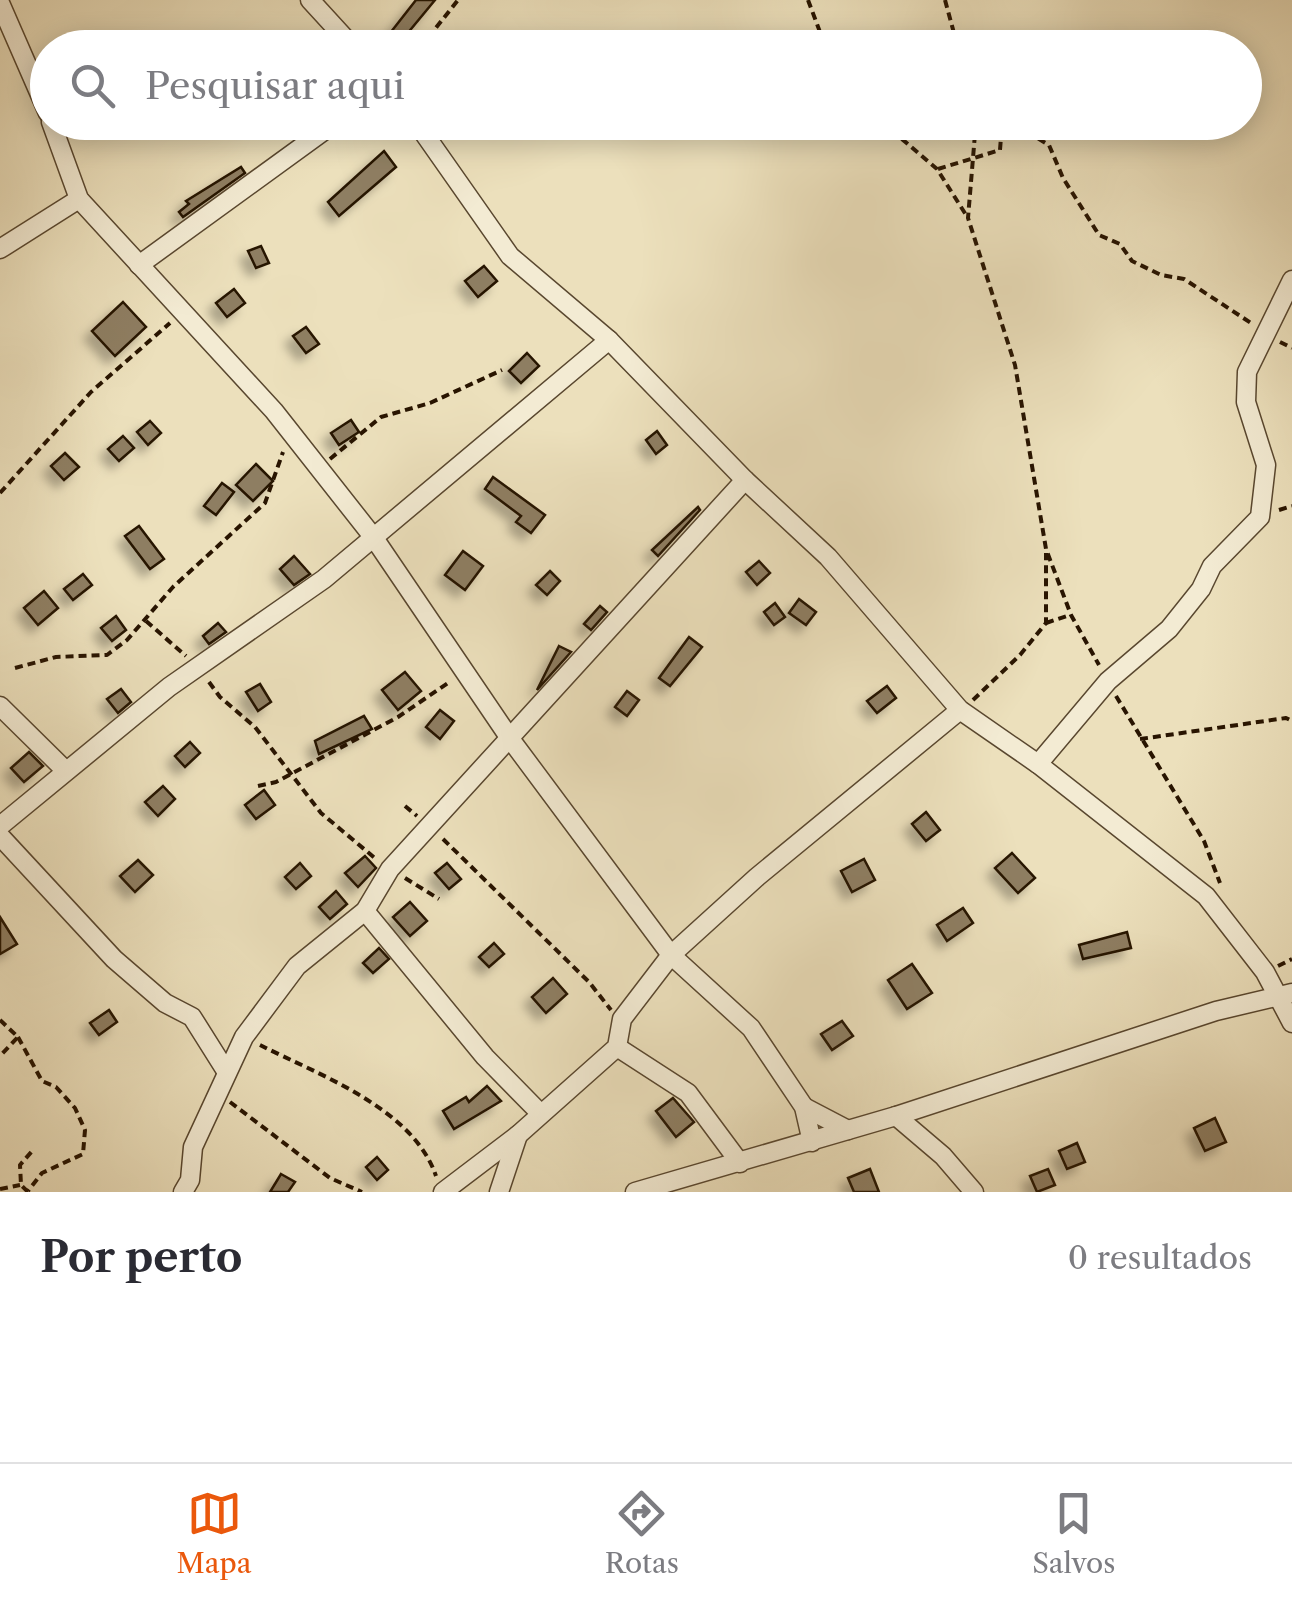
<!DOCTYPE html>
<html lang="pt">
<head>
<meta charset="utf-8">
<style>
	:root { --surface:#fff; --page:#f7f7f7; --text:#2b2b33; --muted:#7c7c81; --line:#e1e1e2; --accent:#ea580c }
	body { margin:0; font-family:"Libre Caslon Text",serif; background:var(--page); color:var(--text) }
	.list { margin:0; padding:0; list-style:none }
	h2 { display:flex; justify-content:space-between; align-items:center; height:130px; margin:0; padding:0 40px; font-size:42px }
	h2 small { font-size:32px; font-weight:400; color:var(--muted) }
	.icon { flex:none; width:55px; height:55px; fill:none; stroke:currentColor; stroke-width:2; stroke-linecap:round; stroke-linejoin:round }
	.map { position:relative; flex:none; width:1292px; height:1192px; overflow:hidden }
	.search { position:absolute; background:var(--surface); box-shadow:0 5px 25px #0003; left:30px; right:30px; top:30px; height:110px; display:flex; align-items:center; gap:25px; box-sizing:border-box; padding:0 35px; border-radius:55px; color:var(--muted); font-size:38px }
	.sheet { height:270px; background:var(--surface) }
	nav { display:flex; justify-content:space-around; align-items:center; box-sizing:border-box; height:140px; border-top:2px solid var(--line); background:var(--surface); font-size:28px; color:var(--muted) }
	nav a { display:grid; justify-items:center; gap:5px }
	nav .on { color:var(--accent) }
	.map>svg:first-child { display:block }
	.building { fill:#8e7e62; stroke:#281400; stroke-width:2.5; filter:url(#shadow) }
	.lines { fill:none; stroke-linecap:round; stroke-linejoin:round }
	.minor-casing { stroke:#59472f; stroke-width:21 }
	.path { stroke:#281400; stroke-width:4; stroke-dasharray:8 5; stroke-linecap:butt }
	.minor { stroke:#f3ebd3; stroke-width:18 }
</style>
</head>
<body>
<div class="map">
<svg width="1292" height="1192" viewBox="0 0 1292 1192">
	<defs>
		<filter id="shadow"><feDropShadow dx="-8" dy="8" stdDeviation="5" flood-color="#0004"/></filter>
	</defs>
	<rect width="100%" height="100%" fill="#ece0bc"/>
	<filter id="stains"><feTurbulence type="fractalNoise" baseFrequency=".002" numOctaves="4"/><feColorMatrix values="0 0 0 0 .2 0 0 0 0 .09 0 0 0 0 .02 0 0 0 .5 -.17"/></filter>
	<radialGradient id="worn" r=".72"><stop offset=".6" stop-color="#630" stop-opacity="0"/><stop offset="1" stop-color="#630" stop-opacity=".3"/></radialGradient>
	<g class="building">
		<polygon points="416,0 435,0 397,46 387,37"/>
		<polygon points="384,151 396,167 339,216 328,202"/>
		<polygon points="241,167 245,173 183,217 179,212 189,204 186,201"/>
		<polygon points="261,246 269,263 256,268 248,251"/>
		<polygon points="484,266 497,281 478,297 465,281"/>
		<polygon points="234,289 245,303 227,317 216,303"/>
		<polygon points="123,302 146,327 115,356 92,331"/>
		<polygon points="306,327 319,344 306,353 293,336"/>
		<polygon points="527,353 539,366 521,383 509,371"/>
		<polygon points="351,420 359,432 339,445 331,433"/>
		<polygon points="150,421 161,433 148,445 137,432"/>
		<polygon points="657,431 667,445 656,454 646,440"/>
		<polygon points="123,436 134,448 119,461 108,449"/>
		<polygon points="65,453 79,467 64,480 51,466"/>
		<polygon points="256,464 273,481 253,501 236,485"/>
		<polygon points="493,477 545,515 531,533 516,522 521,516 485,489"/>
		<polygon points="222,483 234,492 216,515 204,506"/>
		<polygon points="698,507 700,510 658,556 652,550"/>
		<polygon points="139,526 164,559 150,569 125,536"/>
		<polygon points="463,551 483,566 465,590 445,575"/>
		<polygon points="294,556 310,574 294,585 280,569"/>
		<polygon points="759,561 770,573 757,585 746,572"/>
		<polygon points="550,571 560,581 547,595 536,585"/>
		<polygon points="83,574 92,585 73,600 64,589"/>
		<polygon points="44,591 58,608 38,625 24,608"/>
		<polygon points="799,599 816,612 806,625 789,613"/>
		<polygon points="775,603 785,617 774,625 764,612"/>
		<polygon points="600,606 607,612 591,630 584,624"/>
		<polygon points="116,616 126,630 112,641 101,628"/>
		<polygon points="218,623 226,632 209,644 203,636"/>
		<polygon points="689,637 702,647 670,686 659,678"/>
		<polygon points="559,646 571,652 537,690"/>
		<polygon points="405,672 421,691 398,710 382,690"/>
		<polygon points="260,684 271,702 258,711 246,692"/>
		<polygon points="887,686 896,698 877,713 867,701"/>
		<polygon points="121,689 131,702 118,713 107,699"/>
		<polygon points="627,691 639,700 627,716 615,707"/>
		<polygon points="440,710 454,721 440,739 426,727"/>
		<polygon points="364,716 372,729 319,754 315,741"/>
		<polygon points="190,742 200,753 185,767 175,756"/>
		<polygon points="29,752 43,766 24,782 11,768"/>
		<polygon points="163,786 175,799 158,816 145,802"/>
		<polygon points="264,790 275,805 256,819 245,805"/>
		<polygon points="926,812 940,830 926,841 912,824"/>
		<polygon points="1012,853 1035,878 1018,893 995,868"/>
		<polygon points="365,856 376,868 358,887 345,873"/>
		<polygon points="864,859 875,880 852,892 841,871"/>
		<polygon points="138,860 153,875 135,892 120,876"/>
		<polygon points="300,863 311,876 296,889 285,877"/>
		<polygon points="447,863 461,879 449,889 435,873"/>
		<polygon points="336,891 347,904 330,919 319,907"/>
		<polygon points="410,902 427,921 410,936 393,917"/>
		<polygon points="963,908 973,923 947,941 937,925"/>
		<polygon points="0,917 17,944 0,954"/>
		<polygon points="1127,932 1131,948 1083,959 1079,945"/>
		<polygon points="494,943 504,954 489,967 479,957"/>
		<polygon points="379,948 389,959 373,973 363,963"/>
		<polygon points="912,964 932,993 907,1009 888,980"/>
		<polygon points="553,978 567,994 546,1013 532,997"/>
		<polygon points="109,1010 117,1022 99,1035 90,1023"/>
		<polygon points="842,1021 853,1036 832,1050 821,1034"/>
		<polygon points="487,1086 501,1101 454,1129 443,1111 466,1097 469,1102"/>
		<polygon points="673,1098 694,1122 676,1137 656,1111"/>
		<polygon points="1215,1118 1226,1142 1205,1151 1194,1128"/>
		<polygon points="1077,1143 1085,1162 1067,1169 1059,1151"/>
		<polygon points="377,1157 388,1170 377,1180 366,1167"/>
		<polygon points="870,1169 879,1192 854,1192 848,1178"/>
		<polygon points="1048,1169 1055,1185 1037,1192 1030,1176"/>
		<polygon points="281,1174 295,1182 288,1192 270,1192"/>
	</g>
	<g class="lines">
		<defs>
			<g id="minor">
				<polyline points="310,0 354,48"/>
				<polyline points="0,3 48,113"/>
				<polyline points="51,122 79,199 274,411 374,538 511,740 671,955 751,1028 804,1107 812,1142"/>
				<polyline points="416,122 510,256 609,340 745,480 828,557 960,710 1038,764 1206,896 1265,972 1292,1023"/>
				<polyline points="0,249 79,199"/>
				<polyline points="139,265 336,122"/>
				<polyline points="0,706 66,771"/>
				<polyline points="1038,764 1108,681 1169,629 1201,589 1212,566 1260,517 1266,465 1246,402 1247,372 1292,280"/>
				<polyline points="0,826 169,687 324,579 609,340"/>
				<polyline points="0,836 114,959 165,1003 192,1017 226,1071"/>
				<polyline points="365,911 485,1057 540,1113"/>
				<polyline points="617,1047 688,1093 740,1163"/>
				<polyline points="804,1107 848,1130"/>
				<polyline points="896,1116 943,1156 974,1192"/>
				<polyline points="183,1192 190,1180 193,1147 244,1037 297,966 365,911 390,869 745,480"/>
				<polyline points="443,1192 518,1135 617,1047 622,1019 671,955 757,877 960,710"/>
				<polyline points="499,1192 518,1135"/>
				<polyline points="635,1192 896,1116 1216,1011 1292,993"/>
			</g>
		</defs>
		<use href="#minor" class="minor-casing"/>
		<g class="path">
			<polyline points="808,0 826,48"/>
			<polyline points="945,0 958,48"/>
			<polyline points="420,48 458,0"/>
			<polyline points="882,122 937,169 968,218"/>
			<polyline points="976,122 968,218 1015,365 1046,549 1071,615 1099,665"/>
			<polyline points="1027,132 1049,145 1063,178 1099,235 1120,244 1132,261 1161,275 1184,279 1251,323"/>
			<polyline points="938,169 1000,150 1001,137 1027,132 1040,122"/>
			<polyline points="1280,342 1292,348"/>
			<polyline points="330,459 381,417 430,403 502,370"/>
			<polyline points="0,493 91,392 170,323"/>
			<polyline points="1279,510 1292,506"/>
			<polyline points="146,621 186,656"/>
			<polyline points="1046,623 1070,615"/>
			<polyline points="15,668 56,657 107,655 127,640 173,587 265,503 283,452"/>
			<polyline points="209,682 220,697 255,727 321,813 376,859"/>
			<polyline points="1116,696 1204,841 1220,883"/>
			<polyline points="973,700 1020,655 1046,623 1046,553"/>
			<polyline points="1140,739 1286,718 1292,721"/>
			<polyline points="258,786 276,782 398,717 451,681"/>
			<polyline points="405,806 417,816"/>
			<polyline points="443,839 589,982 611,1010"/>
			<polyline points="405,878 439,899"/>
			<polyline points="1278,966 1292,959"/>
			<polyline points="0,1020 18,1037 0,1056"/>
			<polyline points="18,1037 42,1081 56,1087 75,1108 85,1130 83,1154 42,1173 28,1191"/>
			<path d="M260,1045C319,1075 413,1108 436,1176"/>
			<polyline points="230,1102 330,1178 362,1192"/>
			<polyline points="0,1189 20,1185"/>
			<polyline points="28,1192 21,1185 20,1165 33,1150"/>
		</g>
		<use href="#minor" class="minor"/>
	</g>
	<rect width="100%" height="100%" filter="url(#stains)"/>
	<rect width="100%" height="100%" fill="url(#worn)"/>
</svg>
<div class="search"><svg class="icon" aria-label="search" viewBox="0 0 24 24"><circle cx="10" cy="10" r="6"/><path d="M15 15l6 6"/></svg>Pesquisar aqui</div>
</div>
<section class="sheet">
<h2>Por perto<small>0 resultados</small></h2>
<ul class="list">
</ul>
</section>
<nav>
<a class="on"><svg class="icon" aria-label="map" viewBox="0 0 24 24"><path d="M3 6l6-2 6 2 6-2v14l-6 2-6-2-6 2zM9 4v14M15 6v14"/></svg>Mapa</a>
<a><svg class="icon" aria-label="directions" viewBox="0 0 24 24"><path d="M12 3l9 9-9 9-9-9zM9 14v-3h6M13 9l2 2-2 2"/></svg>Rotas</a>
<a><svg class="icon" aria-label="saved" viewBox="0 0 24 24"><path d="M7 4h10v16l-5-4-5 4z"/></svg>Salvos</a>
</nav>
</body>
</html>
